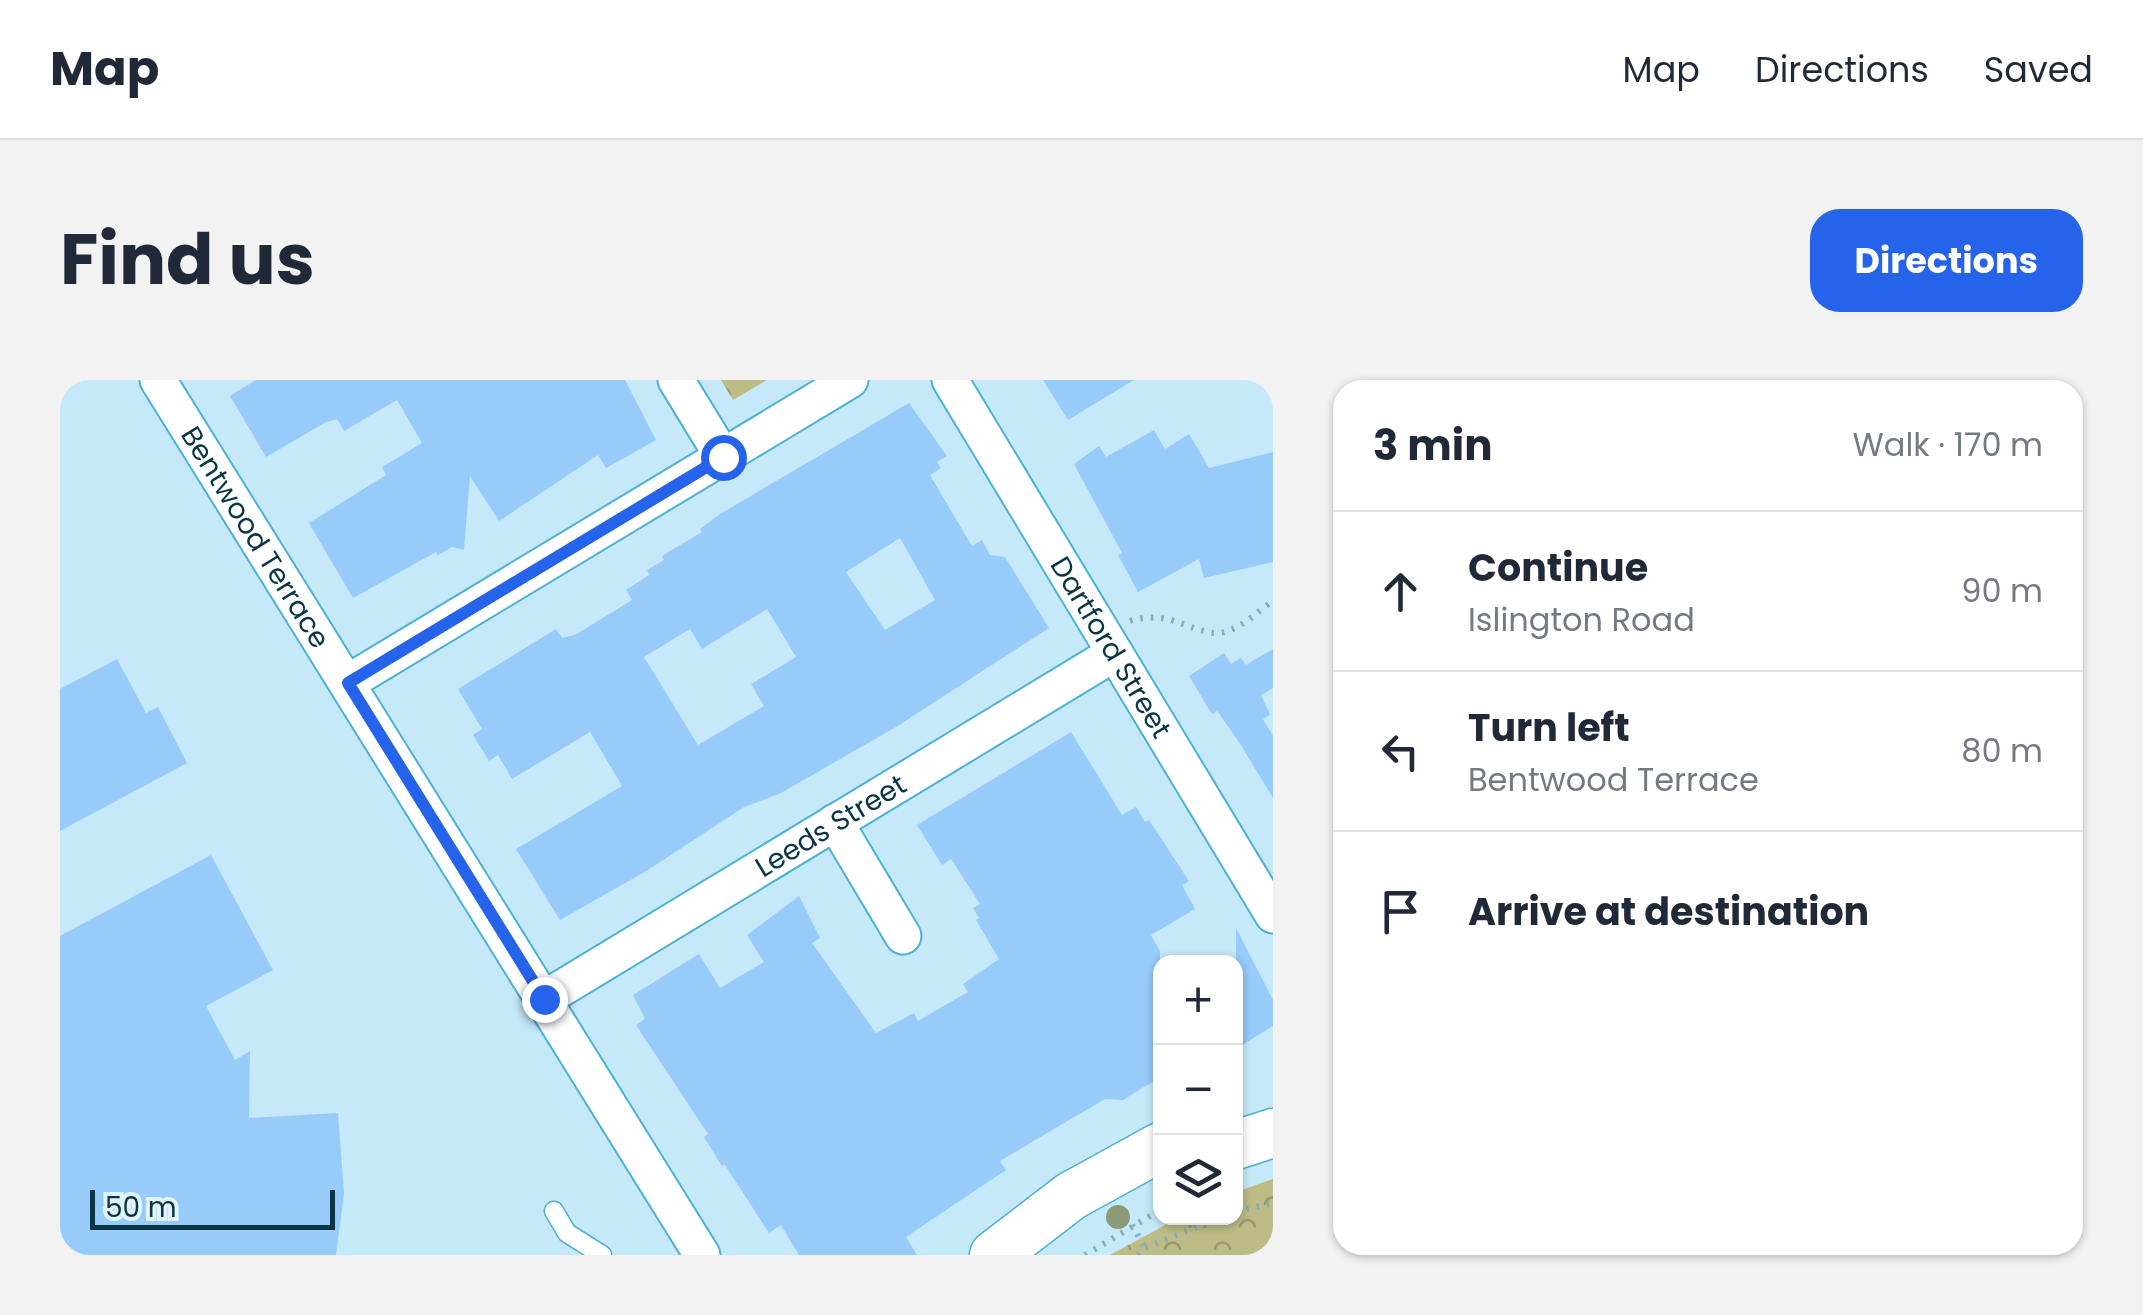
<!DOCTYPE html>
<html lang="en">
<head>
<meta charset="utf-8">
<style>
	:root { --surface:#fff; --page:#f2f2f3; --text:#1f2937; --muted:#747a83; --line:#e0e1e3; --accent:#2563eb }
	body { margin:0; font-family:Poppins,sans-serif; background:var(--page); color:var(--text) }
	.controls { position:absolute; right:30px; bottom:30px; display:grid; overflow:hidden; border-radius:20px; box-shadow:0 2px 8px #0004 }
	.controls button { width:90px; height:90px; display:grid; place-items:center; padding:0; border:0; border-bottom:2px solid var(--line); background:var(--surface); color:var(--text); font:50px sans-serif }
	.scale { position:absolute; left:30px; bottom:25px; width:245px; box-sizing:border-box; padding-left:10px; border:5px solid #093545; border-top:0; font-size:28px; line-height:35px; white-space:nowrap; color:#093545; -webkit-text-stroke:8px #e1f3fb; paint-order:stroke }
	.stop { position:absolute; width:30px; height:30px; margin:-22px; border:8px solid #2563eb; border-radius:50%; background:#fff }
	.stop.end { background:#2563eb; border-color:#fff; box-shadow:0 2px 10px #0008 }
	.list { margin:0; padding:0; list-style:none }
	h2 { display:flex; justify-content:space-between; align-items:center; height:130px; margin:0; padding:0 40px; font-size:42px }
	h2 small { font-size:32px; font-weight:400; color:var(--muted) }
	.list li { display:grid; grid-template-columns:65px 1fr auto; gap:30px; align-items:center; box-sizing:border-box; height:160px; padding:0 40px; border-top:2px solid var(--line) }
	.list b { display:block; font-size:38px; white-space:nowrap }
	.list p { margin:0; font-size:32px; white-space:nowrap; color:var(--muted) }
	.list em { font-size:32px; font-style:normal; color:var(--muted) }
	.icon { flex:none; width:55px; height:55px; fill:none; stroke:currentColor; stroke-width:2; stroke-linecap:round; stroke-linejoin:round }
	.map { position:relative; flex:none; width:1213px; height:875px; overflow:hidden; border-radius:30px }
	header { display:flex; align-items:center; gap:60px; box-sizing:border-box; height:140px; padding:0 50px; background:var(--surface); border-bottom:2px solid var(--line) }
	header strong { font-size:48px }
	nav { display:flex; gap:55px; margin-inline-start:auto; font-size:35px }
	.intro { display:flex; align-items:center; justify-content:space-between; box-sizing:border-box; height:240px; padding:0 60px }
	h1 { margin:0; font-size:70px }
	.button { padding:25px 45px; border-radius:30px; background:var(--accent); color:#fff; font-size:35px; font-weight:700 }
	main { display:flex; gap:60px; padding:0 60px }
	aside { flex:1; background:var(--surface); border-radius:30px; box-shadow:0 2px 8px #0004 }
	.map>svg:first-child { display:block }
	.park { fill:url(#park-crowns) }
	.building { fill:#97cbfa; fill-rule:evenodd }
	.lines { fill:none; stroke-linecap:round; stroke-linejoin:round }
	.lane-casing { stroke:#4db1d6; stroke-width:21 }
	.street-casing { stroke:#4db1d6; stroke-width:39 }
	.secondary-casing { stroke:#4db1d6; stroke-width:51 }
	.path { stroke:#86acbc; stroke-width:6; stroke-dasharray:2.5 8; stroke-linecap:butt }
	.lane { stroke:#fff; stroke-width:18 }
	.street { stroke:#fff; stroke-width:35 }
	.secondary { stroke:#fff; stroke-width:48 }
	.tree { fill:#8c9a78 }
	.route { stroke:#2563eb; stroke-width:12 }
	.labels { text-anchor:middle; dominant-baseline:central; stroke-width:8; stroke-linejoin:round; paint-order:stroke }
	.street-label { font-size:28px; fill:#093545; stroke:#e1f3fb }
</style>
</head>
<body>
<header>
<strong>Map</strong>
<nav><a>Map</a><a>Directions</a><a>Saved</a></nav>
</header>
<div class="intro"><h1>Find us</h1><a class="button">Directions</a></div>
<main>
<div class="map">
<svg width="1213" height="875" viewBox="0 0 1213 875">
	<defs>
		<pattern id="park-crowns" width="20" height="18" patternUnits="userSpaceOnUse" patternTransform="scale(2.5)"><rect width="20" height="18" fill="#bdbb86"/><path d="M2 6a3 3 0 1 1 6 0M12 15a3 3 0 1 1 6 0" fill="none" stroke="#98996f"/></pattern>
	</defs>
	<rect width="100%" height="100%" fill="#c5e9f9"/>
	<g class="park">
		<polygon points="661,0 707,0 673,20"/>
		<polygon points="1213,799 1213,875 1050,875 1118,838 1176,838 1176,812"/>
	</g>
	<g class="building">
		<polygon points="196,0 565,0 596,60 546,88 538,75 439,141 410,96 404,170 392,167 378,175 376,172 293,218 249,143 326,95 322,87 362,63 337,20 284,51 277,39 266,42 206,77 170,16"/>
		<polygon points="983,0 1074,0 1008,40"/>
		<path d="M849,23L887,76L877,82L881,88L870,95L912,166L922,160L930,175L945,177L989,248L836,347L721,413L684,427L588,490L500,540L456,469L562,406L530,352L452,399L438,375L429,381L413,355L422,349L398,309L496,249L502,258L515,255L572,220L566,210L589,195L587,190L604,180L602,176L642,152L640,149L660,134ZM840,158L875,220L825,250L786,192ZM707,229L736,277L691,304L704,326L638,365L584,277L630,249L642,269Z"/>
		<polygon points="1094,50 1105,69 1129,54 1149,88 1213,72 1213,182 1144,198 1139,179 1078,212 1058,175 1062,173 1014,84 1039,66 1046,77"/>
		<polygon points="1213,269 1213,308 1201,315 1210,335 1203,339 1213,356 1213,418 1177,359 1157,331 1152,334 1129,296 1164,273 1171,284 1181,278 1186,285"/>
		<polygon points="57,279 86,333 98,327 127,383 0,451 0,309"/>
		<polygon points="1011,352 1062,435 1076,427 1085,442 1089,440 1129,501 1122,505 1135,529 1091,555 1100,571 1100,697 1063,720 1045,719 940,781 946,790 846,857 857,875 739,875 721,845 709,853 665,785 662,786 644,757 648,754 576,645 585,639 573,615 639,574 660,608 704,582 687,555 739,516 760,558 752,563 816,653 854,633 858,641 908,612 903,604 939,579 916,540 919,538 913,528 920,524 891,479 882,485 857,445"/>
		<polygon points="151,475 213,590 146,626 175,680 190,671 189,738 278,733 284,814 276,875 0,875 0,556"/>
		<polygon points="1176,548 1213,620 1213,646 1176,669"/>
	</g>
	<g class="lines">
		<defs>
			<polyline id="lane" points="494,831 507,853 542,875"/>
			<g id="street">
				<path id="s1" d="M98,0L642,875"/>
				<polyline points="616,0 663,77"/>
				<path id="s2" d="M890,0L1213,535"/>
				<polyline points="287,303 790,0"/>
				<polyline points="775,442 843,556"/>
				<path id="s3" d="M484,619L1055,273"/>
			</g>
			<g id="secondary">
				<polyline points="1176,765 1213,753"/>
				<polyline points="934,875 1011,816 1100,767"/>
			</g>
		</defs>
		<use href="#lane" class="lane-casing"/>
		<use href="#street" class="street-casing"/>
		<use href="#secondary" class="secondary-casing"/>
		<g class="path">
			<path d="M1070,241C1113,227 1136,259 1165,252C1183,247 1198,231 1213,221"/>
			<polyline points="1176,831 1213,823"/>
			<polyline points="1072,845 1085,868"/>
			<polyline points="1025,875 1100,830"/>
			<polyline points="1078,875 1085,868 1159,838"/>
			<polyline points="1211,875 1213,870"/>
		</g>
		<use href="#lane" class="lane"/>
		<use href="#street" class="street"/>
		<use href="#secondary" class="secondary"/>
	</g>
	<circle class="tree" cx="1058" cy="837" r="12"/>
	<g class="lines">
		<polyline class="route" points="484,619 288,303 663,77"/>
	</g>
	<g class="labels">
		<g class="street-label">
			<text stroke="none"><textPath href="#s1" startOffset="185">Bentwood Terrace</textPath></text>
			<text stroke="none"><textPath href="#s2" startOffset="312">Dartford Street</textPath></text>
			<text stroke="none"><textPath href="#s3" startOffset="335">Leeds Street</textPath></text>
		</g>
	</g>
</svg>
<div class="controls">
<button>+</button>
<button>−</button>
<button><svg class="icon" aria-label="layers" viewBox="0 0 24 24"><path d="M12 4l9 5-9 5-9-5zM3 14l9 5 9-5"/></svg></button>
</div>
<div class="scale">50 m</div>
<div class="stop" style="left:663px;top:77px"></div>
<div class="stop end" style="left:484px;top:619px"></div>
</div>
<aside>
<h2>3 min<small>Walk · 170 m</small></h2>
<ul class="list">
<li><svg class="icon" aria-label="ahead" viewBox="0 0 24 24"><path d="M12 20V5M6 11l6-6 6 6"/></svg><div><b>Continue</b><p>Islington Road</p></div><em>90 m</em></li>
<li><svg class="icon" aria-label="left" viewBox="0 0 24 24"><path d="M17 20v-9H6M10 6l-5 5 5 5"/></svg><div><b>Turn left</b><p>Bentwood Terrace</p></div><em>80 m</em></li>
<li><svg class="icon" aria-label="arrive" viewBox="0 0 24 24"><path d="M6 21V4h12l-3 4 3 4H6"/></svg><div><b>Arrive at destination</b></div></li>
</ul>
</aside>
</main>
</body>
</html>
